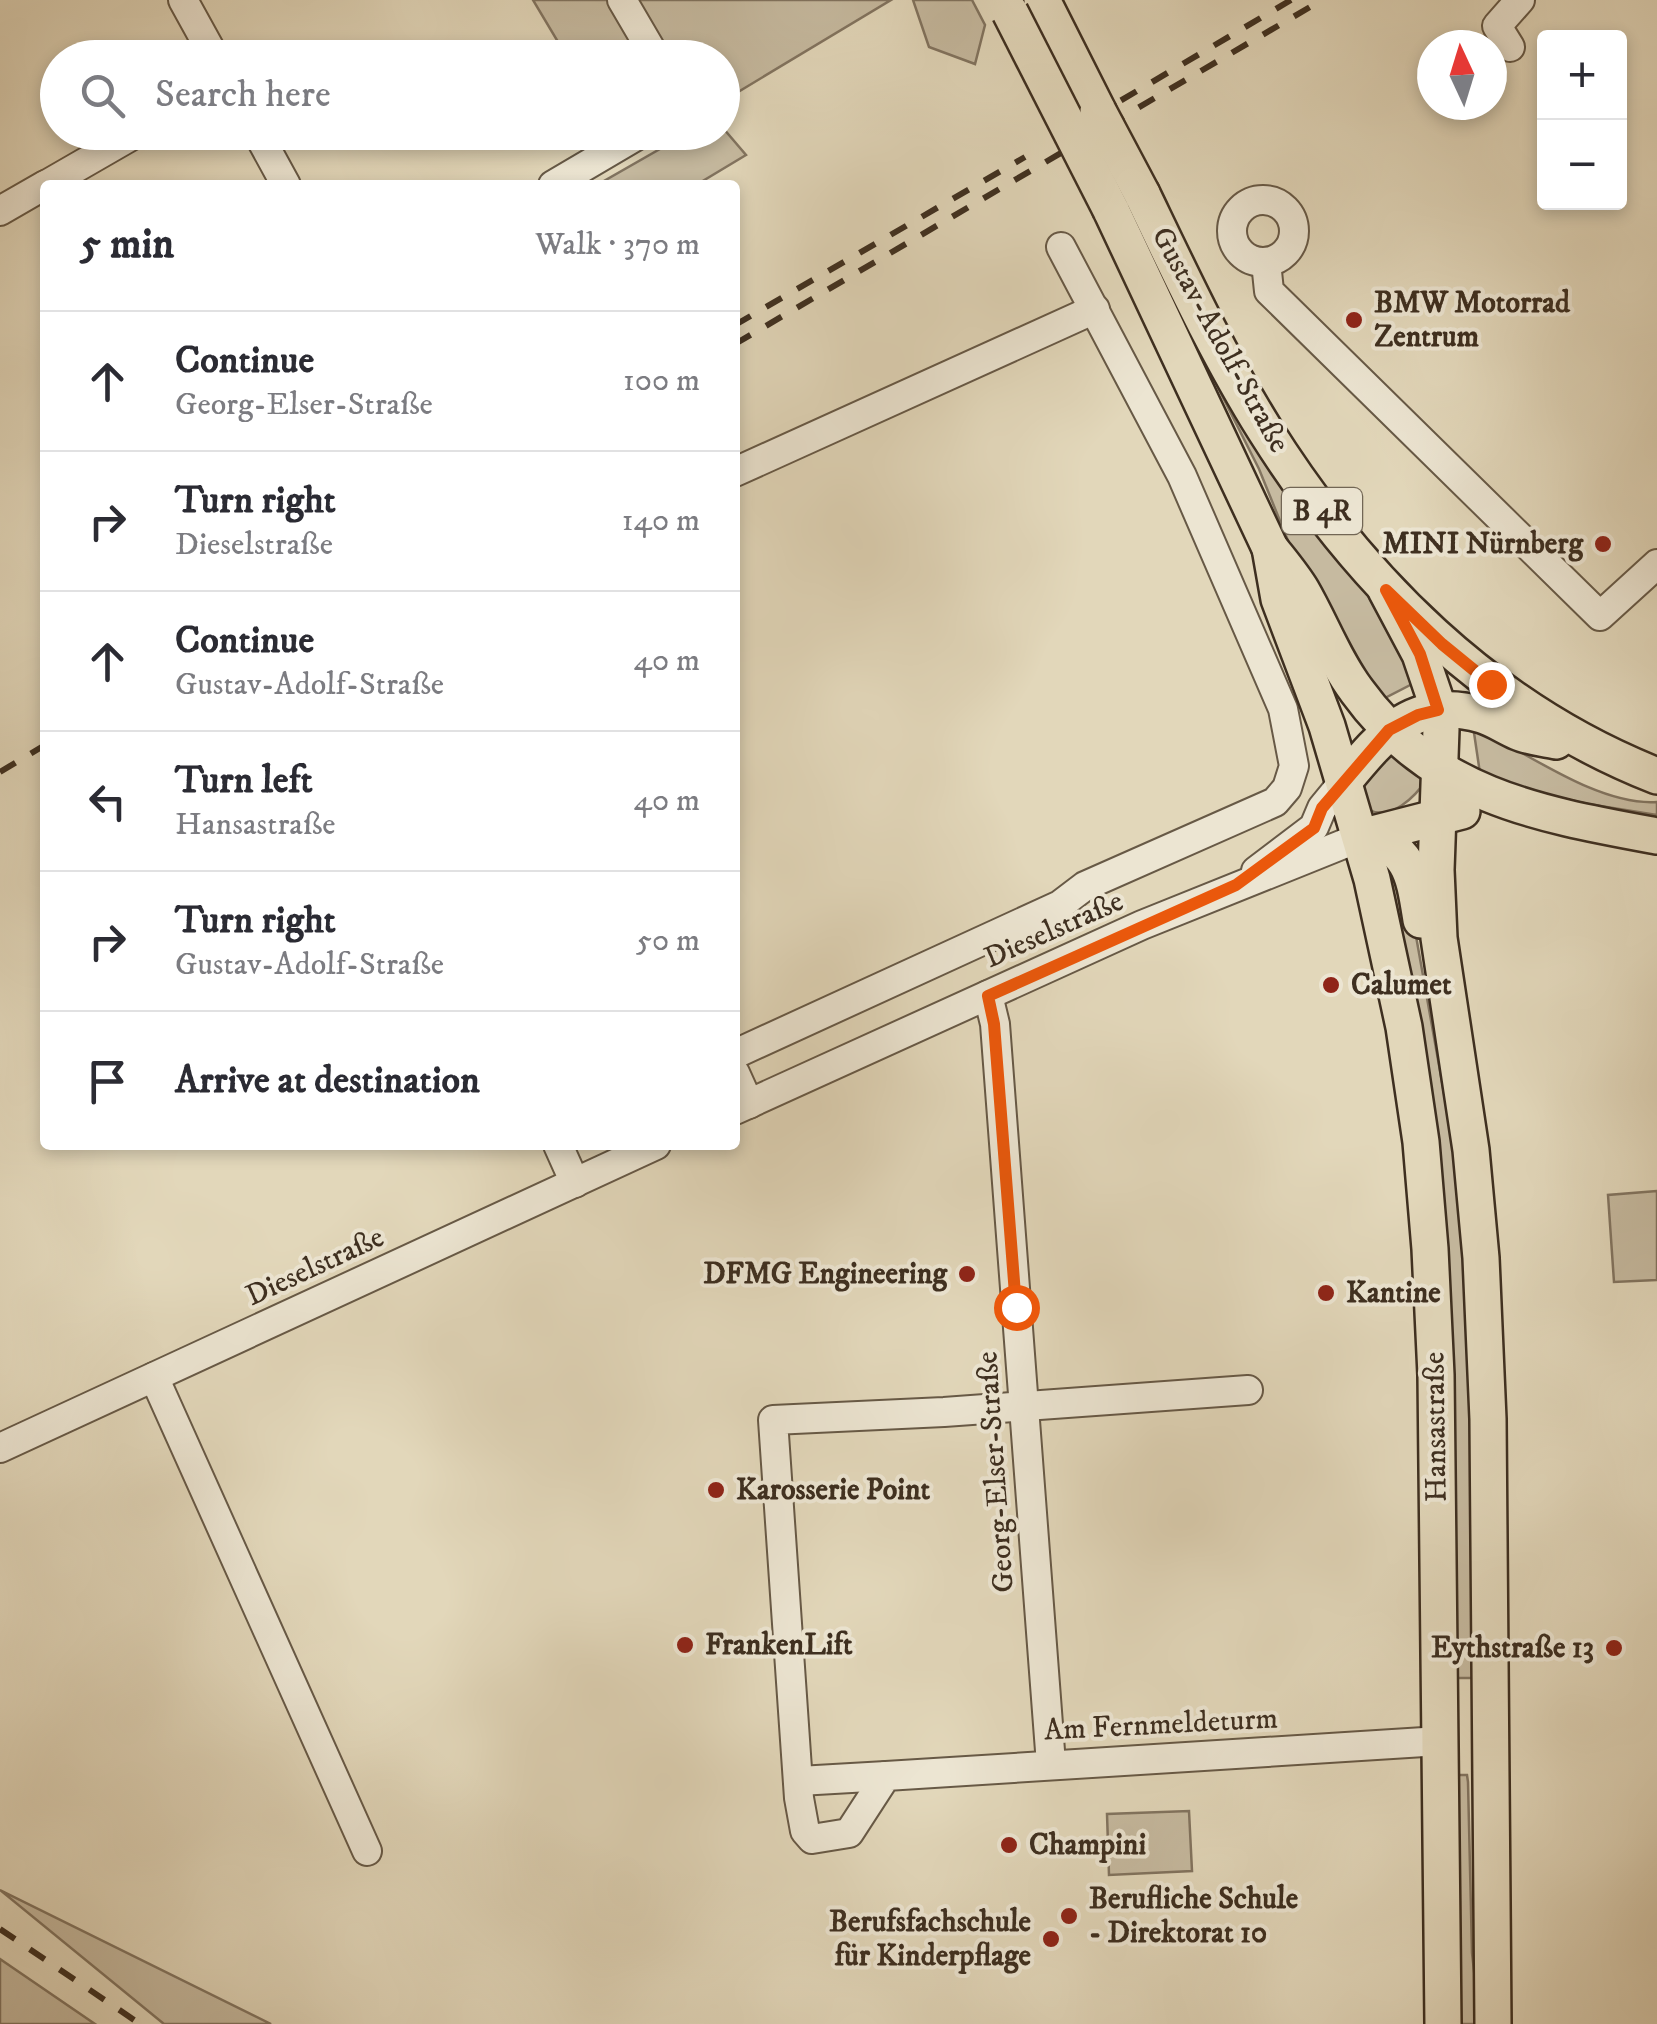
<!DOCTYPE html>
<html lang="en">
<head>
<meta charset="utf-8">
<style>
	:root { --surface:#fff; --page:#f7f7f7; --text:#2b2b33; --muted:#7c7c81; --line:#e1e1e2 }
	body { margin:0; font-family:"IM FELL DW Pica",serif; background:var(--page); color:var(--text) }
	.controls { position:absolute; right:30px; top:30px; display:grid; overflow:hidden; border-radius:10px; box-shadow:0 5px 15px #0003 }
	.controls button { width:90px; height:90px; display:grid; place-items:center; padding:0; border:0; border-bottom:2px solid var(--line); background:var(--surface); color:var(--text); font:50px sans-serif }
	.compass { position:absolute; left:1417px; top:30px; width:90px; height:90px; border-radius:50%; background:var(--surface); box-shadow:0 5px 15px #0003; rotate:356deg }
	.stop { position:absolute; width:30px; height:30px; margin:-22px; border:8px solid #ea580c; border-radius:50%; background:#fff }
	.stop.end { background:#ea580c; border-color:#fff; box-shadow:0 2px 10px #0008 }
	.list { margin:0; padding:0; list-style:none }
	h2 { display:flex; justify-content:space-between; align-items:center; height:130px; margin:0; padding:0 40px; font-size:42px }
	h2 small { font-size:32px; font-weight:400; color:var(--muted) }
	.list li { display:grid; grid-template-columns:65px 1fr auto; gap:30px; align-items:center; box-sizing:border-box; height:140px; padding:0 40px; border-top:2px solid var(--line) }
	.list b { display:block; font-size:38px; white-space:nowrap }
	.list p { margin:0; font-size:32px; white-space:nowrap; color:var(--muted) }
	.list em { font-size:32px; font-style:normal; color:var(--muted) }
	.icon { flex:none; width:55px; height:55px; fill:none; stroke:currentColor; stroke-width:2; stroke-linecap:round; stroke-linejoin:round }
	.map { position:relative; flex:none; width:1657px; height:2024px; overflow:hidden }
	.search { position:absolute; background:var(--surface); box-shadow:0 5px 15px #0003; left:40px; top:40px; width:700px; height:110px; display:flex; align-items:center; gap:25px; box-sizing:border-box; padding:0 35px; border-radius:55px; color:var(--muted); font-size:38px }
	.panel { position:absolute; background:var(--surface); box-shadow:0 5px 15px #0003; left:40px; top:180px; width:700px; height:970px; border-radius:10px }
	.map>svg:first-child { display:block }
	.green { fill:#c6baa0; stroke:#827460; stroke-width:2.5 }
	.lines { fill:none; stroke-linecap:round; stroke-linejoin:round }
	.minor-casing { stroke:#675946; stroke-width:32 }
	.major-casing { stroke:#3e2f20; stroke-width:40 }
	.minor { stroke:#ece5d2; stroke-width:28 }
	.major { stroke:#e2d7ba; stroke-width:35 }
	.rail { stroke:#3e2f20; stroke-width:6; stroke-dasharray:18 18; stroke-linecap:butt }
	.major-bridge-casing { stroke:#3e2f20; stroke-width:40; stroke-linecap:butt }
	.major-bridge { stroke:#e2d7ba; stroke-width:35 }
	.route { stroke:#ea580c; stroke-width:12 }
	.poi-dot { fill:#8f2418; stroke:#ece5d2; stroke-width:4 }
	.labels { text-anchor:middle; dominant-baseline:central; stroke-width:8; stroke-linejoin:round; paint-order:stroke }
	.shield { fill:#ece5d2; stroke:#726655; stroke-width:2.5 }
	.shield-label { font-size:28px; font-weight:bold; fill:#3e2f20 }
	.poi-label { font-size:30px; font-weight:bold; fill:#3e2f20; stroke:#ece5d2; text-anchor:start }
	.street-label { font-size:30px; fill:#3e2f20; stroke:#ece5d2 }
</style>
</head>
<body>
<div class="map">
<svg width="1657" height="2024" viewBox="0 0 1657 2024">
	<rect width="100%" height="100%" fill="#e2d7ba"/>
	<filter id="stains"><feTurbulence type="fractalNoise" baseFrequency=".002" numOctaves="4"/><feColorMatrix values="0 0 0 0 .2 0 0 0 0 .09 0 0 0 0 .02 0 0 0 .5 -.17"/></filter>
	<radialGradient id="worn" r=".72"><stop offset=".6" stop-color="#630" stop-opacity="0"/><stop offset="1" stop-color="#630" stop-opacity=".3"/></radialGradient>
	<g class="green">
		<polygon points="533,0 891,0 723,101 722,58 567,57"/>
		<polygon points="913,0 972,0 985,25 975,64 929,47"/>
		<polygon points="723,128 746,155 696,185 597,185 688,133 722,132"/>
		<polygon points="1129,200 1337,552 1373,600 1416,682 1377,702 1295,558 1259,469 1125,203"/>
		<path d="M1473,726C1526,752 1598,806 1657,802V815L1588,804L1481,780Z"/>
		<path d="M1388,749L1428,778C1415,797 1391,822 1367,809L1363,784Z"/>
		<polygon points="1399,866 1411,908 1466,1217 1478,1678 1451,1678 1381,874"/>
		<polygon points="1657,1191 1657,1280 1614,1282 1608,1195"/>
		<polygon points="1451,1775 1467,1775 1468,1782 1472,1953 1480,2024 1454,2024"/>
		<polygon points="1189,1811 1192,1871 1109,1875 1107,1814"/>
		<polygon points="0,1890 271,2024 164,2024"/>
		<polygon points="0,1959 95,2024 0,2024"/>
	</g>
	<g class="lines">
		<defs>
			<g id="minor">
				<polyline points="183,0 215,58"/>
				<polyline points="622,0 656,58"/>
				<polyline points="1510,47 1497,26 1520,0"/>
				<polyline points="257,132 286,185"/>
				<polyline points="46,185 138,132"/>
				<polyline points="553,185 643,132"/>
				<circle cx="1263" cy="231" r="31"/>
				<polyline points="0,211 45,185"/>
				<polyline points="1266,262 1269,291 1600,616 1657,564"/>
				<polyline points="735,472 1095,309"/>
				<polyline points="1256,871 1314,827 1322,808 1345,780"/>
				<polyline points="988,995 995,1024 1051,1764"/>
				<polyline points="735,1054 1060,905 1085,886 1275,802 1287,788 1294,766 1283,709 1182,476 1061,247"/>
				<polyline points="735,1073 749,1104"/>
				<polyline points="735,1110 1142,925 1361,837"/>
				<polyline points="558,1145 575,1183"/>
				<polyline points="154,1377 367,1851"/>
				<polyline points="1248,1390 944,1412 773,1420 799,1798 805,1831 812,1839 849,1833 886,1776 1440,1741"/>
				<polyline points="0,1448 656,1145"/>
				<polyline points="799,1781 886,1776"/>
			</g>
			<g id="major">
				<polyline points="1042,0 1098,111"/>
				<path d="M1142,194C1180,273 1218,355 1265,430C1360,581 1489,710 1657,776"/>
				<path d="M1111,210L1270,548C1281,562 1293,576 1302,591C1321,624 1334,660 1357,691C1433,796 1538,814 1657,836"/>
				<polyline points="1270,548 1279,599 1327,726 1372,879 1404,1027 1421,1142 1430,1249 1436,1375 1443,2024"/>
				<polyline points="1386,590 1420,654 1435,698 1441,729 1436,870 1439,938 1471,1150 1481,1258 1488,1419 1493,2024"/>
				<path d="M1345,780C1383,734 1415,695 1482,715C1495,719 1506,727 1518,732C1529,737 1543,738 1556,741"/>
				<path d="M1361,837C1411,845 1414,876 1421,920"/>
				<polyline points="1361,837 1462,811"/>
			</g>
		</defs>
		<use href="#minor" class="minor-casing"/>
		<use href="#major" class="major-casing"/>
		<use href="#minor" class="minor"/>
		<use href="#major" class="major"/>
		<g class="rail">
			<polyline points="1059,137 1291,0"/>
			<polyline points="735,325 1025,157"/>
			<polyline points="735,344 1322,0"/>
			<polyline points="0,772 45,745"/>
			<polyline points="0,1929 140,2024"/>
		</g>
		<defs>
			<g id="major-bridge">
				<polyline points="1010,12 1111,210"/>
				<polyline points="1098,111 1142,194"/>
			</g>
		</defs>
		<use href="#major-bridge" class="major-bridge-casing"/>
		<use href="#major-bridge" class="major-bridge"/>
	</g>
	<g class="lines">
		<polyline class="route" points="1016,1307 994,1024 988,996 1236,885 1314,828 1322,808 1389,730 1418,715 1438,710 1420,654 1386,590 1442,644 1491,684"/>
	</g>
	<g class="poi-dot">
		<circle cx="1354" cy="320" r="10"/>
		<circle cx="1603" cy="544" r="10"/>
		<circle cx="1331" cy="985" r="10"/>
		<circle cx="967" cy="1274" r="10"/>
		<circle cx="1326" cy="1293" r="10"/>
		<circle cx="716" cy="1490" r="10"/>
		<circle cx="685" cy="1645" r="10"/>
		<circle cx="1614" cy="1648" r="10"/>
		<circle cx="1009" cy="1845" r="10"/>
		<circle cx="1069" cy="1916" r="10"/>
		<circle cx="1051" cy="1939" r="10"/>
	</g>
	<g class="labels">
		<rect class="shield" x="1282" y="488" width="80" height="46" rx="8"/>
		<g class="shield-label">
			<text x="1322" y="511">B 4R</text>
		</g>
		<g class="poi-label">
			<text x="1374" y="303">BMW Motorrad<tspan x="1374" dy="34">Zentrum</tspan></text>
			<text x="1583" y="544" text-anchor="end">MINI Nürnberg</text>
			<text x="1351" y="985">Calumet</text>
			<text x="947" y="1274" text-anchor="end">DFMG Engineering</text>
			<text x="1346" y="1293">Kantine</text>
			<text x="736" y="1490">Karosserie Point</text>
			<text x="705" y="1645">FrankenLift</text>
			<text x="1594" y="1648" text-anchor="end">Eythstraße 13</text>
			<text x="1029" y="1845">Champini</text>
			<text x="1089" y="1899">Berufliche Schule<tspan x="1089" dy="34">- Direktorat 10</tspan></text>
			<text x="1031" y="1922" text-anchor="end">Berufsfachschule<tspan x="1031" dy="34">für Kinderpflage</tspan></text>
		</g>
		<g class="street-label">
			<text transform="translate(1220 340) rotate(61)">Gustav-Adolf-Straße</text>
			<text transform="translate(1054 930) rotate(-24)">Dieselstraße</text>
			<text transform="translate(315 1267) rotate(-25)">Dieselstraße</text>
			<text transform="translate(1436 1427) rotate(-91)">Hansastraße</text>
			<text transform="translate(996 1472) rotate(-94)">Georg-Elser-Straße</text>
			<text transform="translate(1161 1725) rotate(-3)">Am Fernmeldeturm</text>
		</g>
	</g>
	<rect width="100%" height="100%" filter="url(#stains)"/>
	<rect width="100%" height="100%" fill="url(#worn)"/>
</svg>
<div class="controls">
<button>+</button>
<button>−</button>
</div>
<svg class="compass" viewBox="-18 -18 36 36"><path d="M0-13l5 13h-10z" fill="#e53935"/><path d="M0 13l5-13h-10z" fill="#7c7c81"/></svg>
<div class="stop" style="left:1016px;top:1307px"></div>
<div class="stop end" style="left:1491px;top:684px"></div>
<div class="search"><svg class="icon" aria-label="search" viewBox="0 0 24 24"><circle cx="10" cy="10" r="6"/><path d="M15 15l6 6"/></svg>Search here</div>
<section class="panel">
<h2>5 min<small>Walk · 370 m</small></h2>
<ul class="list">
<li><svg class="icon" aria-label="ahead" viewBox="0 0 24 24"><path d="M12 20V5M6 11l6-6 6 6"/></svg><div><b>Continue</b><p>Georg-Elser-Straße</p></div><em>100 m</em></li>
<li><svg class="icon" aria-label="right" viewBox="0 0 24 24"><path d="M7 20v-9h11M14 6l5 5-5 5"/></svg><div><b>Turn right</b><p>Dieselstraße</p></div><em>140 m</em></li>
<li><svg class="icon" aria-label="ahead" viewBox="0 0 24 24"><path d="M12 20V5M6 11l6-6 6 6"/></svg><div><b>Continue</b><p>Gustav-Adolf-Straße</p></div><em>40 m</em></li>
<li><svg class="icon" aria-label="left" viewBox="0 0 24 24"><path d="M17 20v-9H6M10 6l-5 5 5 5"/></svg><div><b>Turn left</b><p>Hansastraße</p></div><em>40 m</em></li>
<li><svg class="icon" aria-label="right" viewBox="0 0 24 24"><path d="M7 20v-9h11M14 6l5 5-5 5"/></svg><div><b>Turn right</b><p>Gustav-Adolf-Straße</p></div><em>50 m</em></li>
<li><svg class="icon" aria-label="arrive" viewBox="0 0 24 24"><path d="M6 21V4h12l-3 4 3 4H6"/></svg><div><b>Arrive at destination</b></div></li>
</ul>
</section>
</div>
</body>
</html>
